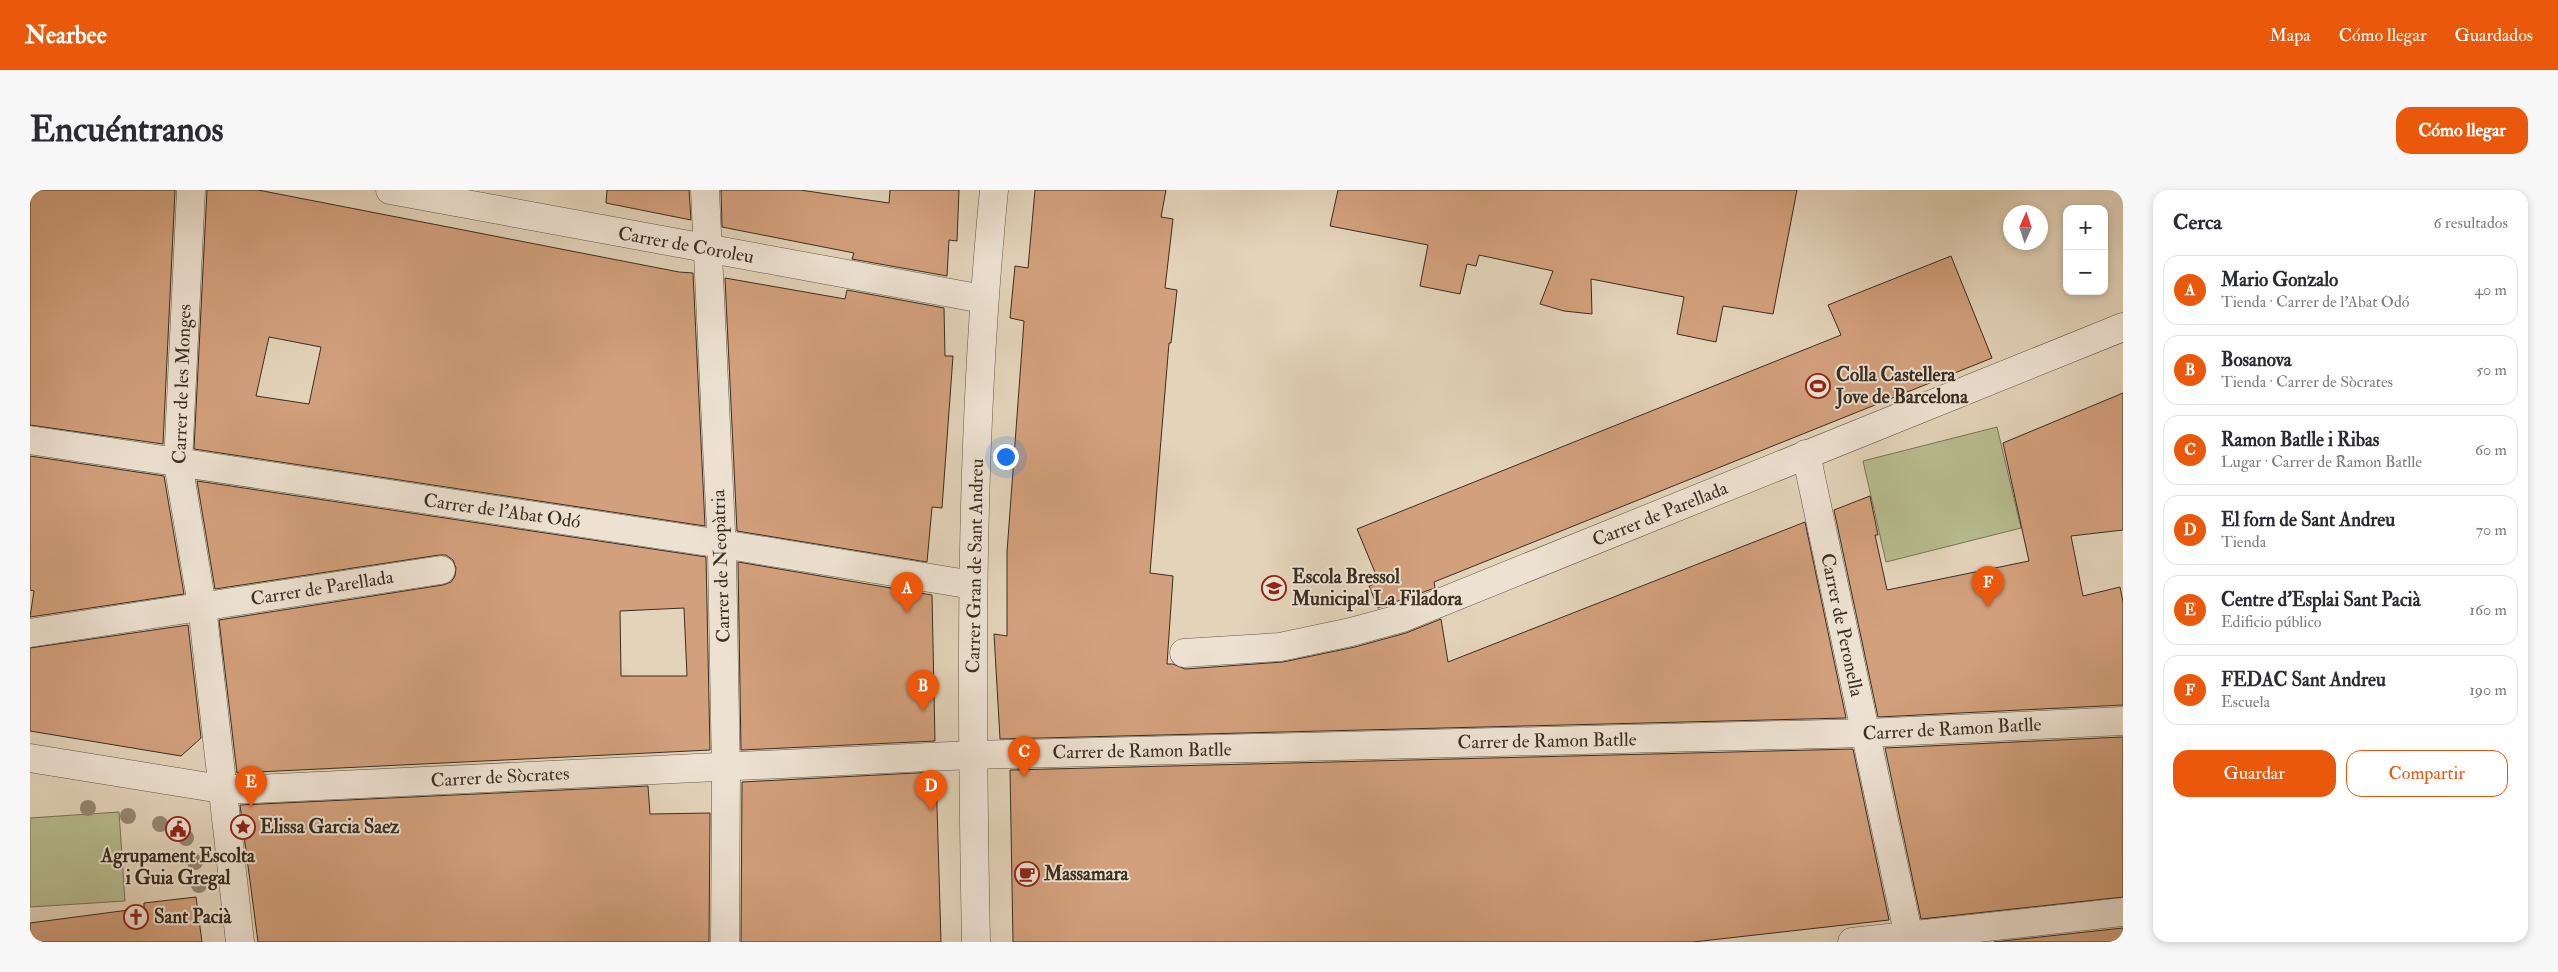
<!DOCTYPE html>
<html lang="es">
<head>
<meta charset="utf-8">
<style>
	:root { --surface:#fff; --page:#f7f7f7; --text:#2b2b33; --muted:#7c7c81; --line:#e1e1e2; --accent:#ea580c }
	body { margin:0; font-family:"IM FELL Double Pica",serif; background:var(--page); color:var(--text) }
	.controls { position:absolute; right:15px; top:15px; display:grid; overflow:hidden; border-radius:10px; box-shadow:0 2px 8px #0003 }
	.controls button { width:45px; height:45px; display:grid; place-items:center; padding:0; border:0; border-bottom:1px solid var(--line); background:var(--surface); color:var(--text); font:25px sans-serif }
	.compass { position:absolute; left:1973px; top:15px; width:45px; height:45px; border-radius:50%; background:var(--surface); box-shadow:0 2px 8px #0003; rotate:3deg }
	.you { position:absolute; left:975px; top:266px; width:18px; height:18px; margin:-12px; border:4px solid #fff; border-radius:50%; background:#1a73e8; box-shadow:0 0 0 8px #1a73e833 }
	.badge { display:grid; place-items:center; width:32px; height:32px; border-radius:50%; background:var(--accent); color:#fff; font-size:16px; font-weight:700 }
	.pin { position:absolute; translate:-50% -41px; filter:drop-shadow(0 1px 2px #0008) }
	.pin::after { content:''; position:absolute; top:26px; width:18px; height:15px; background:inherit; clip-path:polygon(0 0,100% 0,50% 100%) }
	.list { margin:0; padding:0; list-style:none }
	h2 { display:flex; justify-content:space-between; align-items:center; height:65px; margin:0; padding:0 20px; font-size:21px }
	h2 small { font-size:16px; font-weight:400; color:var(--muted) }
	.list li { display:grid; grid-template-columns:32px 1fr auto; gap:15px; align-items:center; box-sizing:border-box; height:70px; margin:0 10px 10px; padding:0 10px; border:1px solid var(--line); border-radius:15px }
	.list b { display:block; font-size:19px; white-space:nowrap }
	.list p { margin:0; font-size:16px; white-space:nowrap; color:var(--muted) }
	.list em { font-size:16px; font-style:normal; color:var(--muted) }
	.actions { display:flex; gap:10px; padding:15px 20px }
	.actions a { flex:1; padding:11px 0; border:1px solid var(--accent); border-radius:15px; text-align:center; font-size:18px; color:var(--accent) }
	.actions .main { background:var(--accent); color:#fff }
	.map { position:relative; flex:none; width:2093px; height:752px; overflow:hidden; border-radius:15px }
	header { display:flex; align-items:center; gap:30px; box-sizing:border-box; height:70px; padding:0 25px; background:var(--accent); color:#fff }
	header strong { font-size:24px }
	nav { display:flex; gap:28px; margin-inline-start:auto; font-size:18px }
	.intro { display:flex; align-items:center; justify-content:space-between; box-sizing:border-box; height:120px; padding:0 30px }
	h1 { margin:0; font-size:35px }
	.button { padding:12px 22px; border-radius:15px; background:var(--accent); color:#fff; font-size:18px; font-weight:700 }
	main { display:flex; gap:30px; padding:0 30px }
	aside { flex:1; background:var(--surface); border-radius:15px; box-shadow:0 2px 8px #0003 }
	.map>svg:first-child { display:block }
	.green { fill:#b6bb8d; stroke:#787457 }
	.building { fill:#d2a07c; stroke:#3a2d21; fill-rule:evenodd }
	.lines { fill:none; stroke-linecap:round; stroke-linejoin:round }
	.minor-casing { stroke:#645647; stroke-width:29 }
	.minor { stroke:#ede2d2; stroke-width:28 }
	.tree { fill:#948772 }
	.labels { text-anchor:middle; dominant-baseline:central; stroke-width:4; stroke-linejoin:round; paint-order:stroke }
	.street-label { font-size:19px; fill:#3a2d21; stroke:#ede2d2 }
	.poi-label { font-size:19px; font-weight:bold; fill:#3a2d21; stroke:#ede2d2; text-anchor:start }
</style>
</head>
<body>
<header>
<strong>Nearbee</strong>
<nav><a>Mapa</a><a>Cómo llegar</a><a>Guardados</a></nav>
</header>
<div class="intro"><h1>Encuéntranos</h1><a class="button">Cómo llegar</a></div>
<main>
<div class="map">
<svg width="2093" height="752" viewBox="0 0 2093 752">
	<rect width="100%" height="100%" fill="#e3d3b9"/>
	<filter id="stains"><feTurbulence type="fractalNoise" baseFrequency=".004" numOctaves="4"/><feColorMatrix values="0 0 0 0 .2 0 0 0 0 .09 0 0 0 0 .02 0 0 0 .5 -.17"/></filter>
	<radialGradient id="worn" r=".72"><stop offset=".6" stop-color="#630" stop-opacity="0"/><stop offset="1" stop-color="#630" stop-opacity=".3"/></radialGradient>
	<g class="green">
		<polygon points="1967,237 1991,338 1856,372 1833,271"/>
		<polygon points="89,622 95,711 0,717 0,628"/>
	</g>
	<g class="building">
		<polygon points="0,0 145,0 133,254 0,235"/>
		<path d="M177,0H228L649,82L663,83L675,336L164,259ZM239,147L291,157L279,214L226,206Z"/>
		<polygon points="577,0 659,0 661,30 576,13"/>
		<polygon points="691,0 770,0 859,13 860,0 929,0 927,51 919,50 917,86 822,69 824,63 692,37"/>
		<polygon points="1005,0 1136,0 1131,27 1143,29 1135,98 1147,100 1141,153 1139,153 1120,383 1143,386 1137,474 1143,474 1155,479 1253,472 1325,457 1376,443 1411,429 1418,472 1775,332 1816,528 970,549 964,444 977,446 977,362 994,131 980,128 985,76 998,78"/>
		<polygon points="1308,0 1767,0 1743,124 1693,116 1686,152 1647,144 1654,107 1561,89 1562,124 1534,121 1510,114 1523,81 1449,65 1446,76 1437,74 1430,104 1390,96 1398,55 1300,36"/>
		<polygon points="1921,66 1962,168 1404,392 1405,398 1348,418 1339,396 1349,392 1327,339 1811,145 1798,115"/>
		<polygon points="695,88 815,109 817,100 914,118 915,166 923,166 912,318 902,317 897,372 707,341"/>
		<polygon points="2093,203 2093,340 2041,346 2053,406 2090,397 2093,412 2093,515 1848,527 1804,320 1840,306 1848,345 1845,345 1857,400 1999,371 1973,253"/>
		<polygon points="0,266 134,286 154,404 0,427 4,401 0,400"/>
		<path d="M167,291L676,367L680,560L207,583L189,430L413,395L421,392L425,386L426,378L423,370L416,365H409L185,399ZM654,418L657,486H591L590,421Z"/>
		<polygon points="708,372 902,405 905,551 711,560"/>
		<polygon points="158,435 171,548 151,566 0,541 0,458"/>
		<polygon points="2093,547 2093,707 1891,729 1855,558"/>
		<polygon points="1823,559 1859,730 1663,752 983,752 980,580"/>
		<polygon points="906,582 911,752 711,752 712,592"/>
		<polygon points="618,596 620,624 680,623 679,752 228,752 210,615"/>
		<polygon points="166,707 172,752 0,752 0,733 114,718 114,713"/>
		<polygon points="2093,738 2093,752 1964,752"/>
	</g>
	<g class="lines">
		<defs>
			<g id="minor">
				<polyline points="161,0 148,273 172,416 210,752"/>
				<polyline points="360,0 953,109"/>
				<polyline points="675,0 692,363 696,583 695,752"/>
				<polyline points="0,250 692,354 943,395"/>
				<polyline points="1776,264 1880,752"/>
				<polyline points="0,443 411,380"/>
				<polyline points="1154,463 1250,457 1321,442 1372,428 2093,137"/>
				<polyline points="0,568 191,599 225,599 941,565 1836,543 2093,531"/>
				<path d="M946,752C941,501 939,250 964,0"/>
				<polyline points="1822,752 2093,722"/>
			</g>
		</defs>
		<use href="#minor" class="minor-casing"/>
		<use href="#minor" class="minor"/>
	</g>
	<g class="tree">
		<circle cx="58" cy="618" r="8"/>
		<circle cx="98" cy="626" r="8"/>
		<circle cx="130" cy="634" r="8"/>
		<circle cx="156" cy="648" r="8"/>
		<circle cx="165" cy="672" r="8"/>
		<circle cx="169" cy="695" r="8"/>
	</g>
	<defs>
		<symbol id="stadium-ring" viewBox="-11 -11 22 22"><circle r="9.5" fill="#ede2d2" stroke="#8f2418" stroke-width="1.5"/><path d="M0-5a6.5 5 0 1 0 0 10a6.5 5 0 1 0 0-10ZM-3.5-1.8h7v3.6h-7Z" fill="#8f2418"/></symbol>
		<symbol id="school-ring" viewBox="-11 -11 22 22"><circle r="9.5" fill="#ede2d2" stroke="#8f2418" stroke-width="1.5"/><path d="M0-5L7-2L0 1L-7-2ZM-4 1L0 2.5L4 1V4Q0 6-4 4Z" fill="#8f2418"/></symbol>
		<symbol id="sight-ring" viewBox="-11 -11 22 22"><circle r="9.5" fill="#ede2d2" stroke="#8f2418" stroke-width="1.5"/><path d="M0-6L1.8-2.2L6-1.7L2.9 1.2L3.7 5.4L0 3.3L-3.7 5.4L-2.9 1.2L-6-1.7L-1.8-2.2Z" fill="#8f2418"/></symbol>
		<symbol id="civic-ring" viewBox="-11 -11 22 22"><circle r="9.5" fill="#ede2d2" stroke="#8f2418" stroke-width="1.5"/><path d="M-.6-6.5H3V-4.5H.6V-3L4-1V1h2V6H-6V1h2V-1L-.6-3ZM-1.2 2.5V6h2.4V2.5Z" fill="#8f2418"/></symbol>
		<symbol id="cafe-ring" viewBox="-11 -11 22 22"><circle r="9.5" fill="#ede2d2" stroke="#8f2418" stroke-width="1.5"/><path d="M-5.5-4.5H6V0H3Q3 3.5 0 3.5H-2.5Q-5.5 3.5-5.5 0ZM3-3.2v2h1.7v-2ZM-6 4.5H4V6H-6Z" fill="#8f2418"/></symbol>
		<symbol id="church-ring" viewBox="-11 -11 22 22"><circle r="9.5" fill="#ede2d2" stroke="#8f2418" stroke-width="1.5"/><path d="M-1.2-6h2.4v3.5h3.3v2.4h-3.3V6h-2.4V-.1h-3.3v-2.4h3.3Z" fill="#8f2418"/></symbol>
	</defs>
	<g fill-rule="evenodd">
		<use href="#stadium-ring" x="1774" y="182" width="28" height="28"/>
		<use href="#school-ring" x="1230" y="384" width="28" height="28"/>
		<use href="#sight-ring" x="199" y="623" width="28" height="28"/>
		<use href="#civic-ring" x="134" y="625" width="28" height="28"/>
		<use href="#cafe-ring" x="983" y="670" width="28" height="28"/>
		<use href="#church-ring" x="92" y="713" width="28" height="28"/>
	</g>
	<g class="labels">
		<g class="street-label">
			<text transform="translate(656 55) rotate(10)">Carrer de Coroleu</text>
			<text transform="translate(152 194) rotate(-88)">Carrer de les Monges</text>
			<text transform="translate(472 321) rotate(8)">Carrer de l'Abat Odó</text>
			<text transform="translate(1630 324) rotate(-22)">Carrer de Parellada</text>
			<text transform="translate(691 376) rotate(-92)">Carrer de Neopàtria</text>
			<text transform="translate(945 376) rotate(-89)">Carrer Gran de Sant Andreu</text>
			<text transform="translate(292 398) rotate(-9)">Carrer de Parellada</text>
			<text transform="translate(1812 435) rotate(78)">Carrer de Peronella</text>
			<text transform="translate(1922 539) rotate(-3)">Carrer de Ramon Batlle</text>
			<text transform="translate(1517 551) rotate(-1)">Carrer de Ramon Batlle</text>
			<text transform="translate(1112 561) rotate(-1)">Carrer de Ramon Batlle</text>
			<text transform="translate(470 587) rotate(-3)">Carrer de Sòcrates</text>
		</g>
		<g class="poi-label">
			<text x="1806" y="185">Colla Castellera<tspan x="1806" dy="22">Jove de Barcelona</tspan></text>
			<text x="1262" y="387">Escola Bressol<tspan x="1262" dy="22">Municipal La Filadora</tspan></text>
			<text x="230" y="637">Elissa Garcia Saez</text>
			<text x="148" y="666" text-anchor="middle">Agrupament Escolta<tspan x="148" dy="22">i Guia Gregal</tspan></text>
			<text x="1014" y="684">Massamara</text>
			<text x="124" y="727">Sant Pacià</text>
		</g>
	</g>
	<rect width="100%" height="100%" filter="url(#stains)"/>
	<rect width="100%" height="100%" fill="url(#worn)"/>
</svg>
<div class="controls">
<button>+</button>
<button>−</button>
</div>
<svg class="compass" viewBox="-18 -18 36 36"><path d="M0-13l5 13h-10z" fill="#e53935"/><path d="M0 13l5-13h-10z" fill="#7c7c81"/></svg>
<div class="you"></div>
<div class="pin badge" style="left:877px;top:423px">A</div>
<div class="pin badge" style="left:893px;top:521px">B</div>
<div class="pin badge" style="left:994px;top:587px">C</div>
<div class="pin badge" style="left:901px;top:621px">D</div>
<div class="pin badge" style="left:221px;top:617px">E</div>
<div class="pin badge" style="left:1958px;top:417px">F</div>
</div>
<aside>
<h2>Cerca<small>6 resultados</small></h2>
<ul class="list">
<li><span class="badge">A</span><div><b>Mario Gonzalo</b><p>Tienda · Carrer de l'Abat Odó</p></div><em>40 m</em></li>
<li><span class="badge">B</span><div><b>Bosanova</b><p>Tienda · Carrer de Sòcrates</p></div><em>50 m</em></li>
<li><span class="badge">C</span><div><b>Ramon Batlle i Ribas</b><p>Lugar · Carrer de Ramon Batlle</p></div><em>60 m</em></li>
<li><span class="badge">D</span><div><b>El forn de Sant Andreu</b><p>Tienda</p></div><em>70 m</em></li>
<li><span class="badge">E</span><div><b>Centre d'Esplai Sant Pacià</b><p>Edificio público</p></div><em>160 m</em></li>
<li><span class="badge">F</span><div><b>FEDAC Sant Andreu</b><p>Escuela</p></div><em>190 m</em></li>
</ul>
<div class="actions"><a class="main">Guardar</a><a>Compartir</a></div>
</aside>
</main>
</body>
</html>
